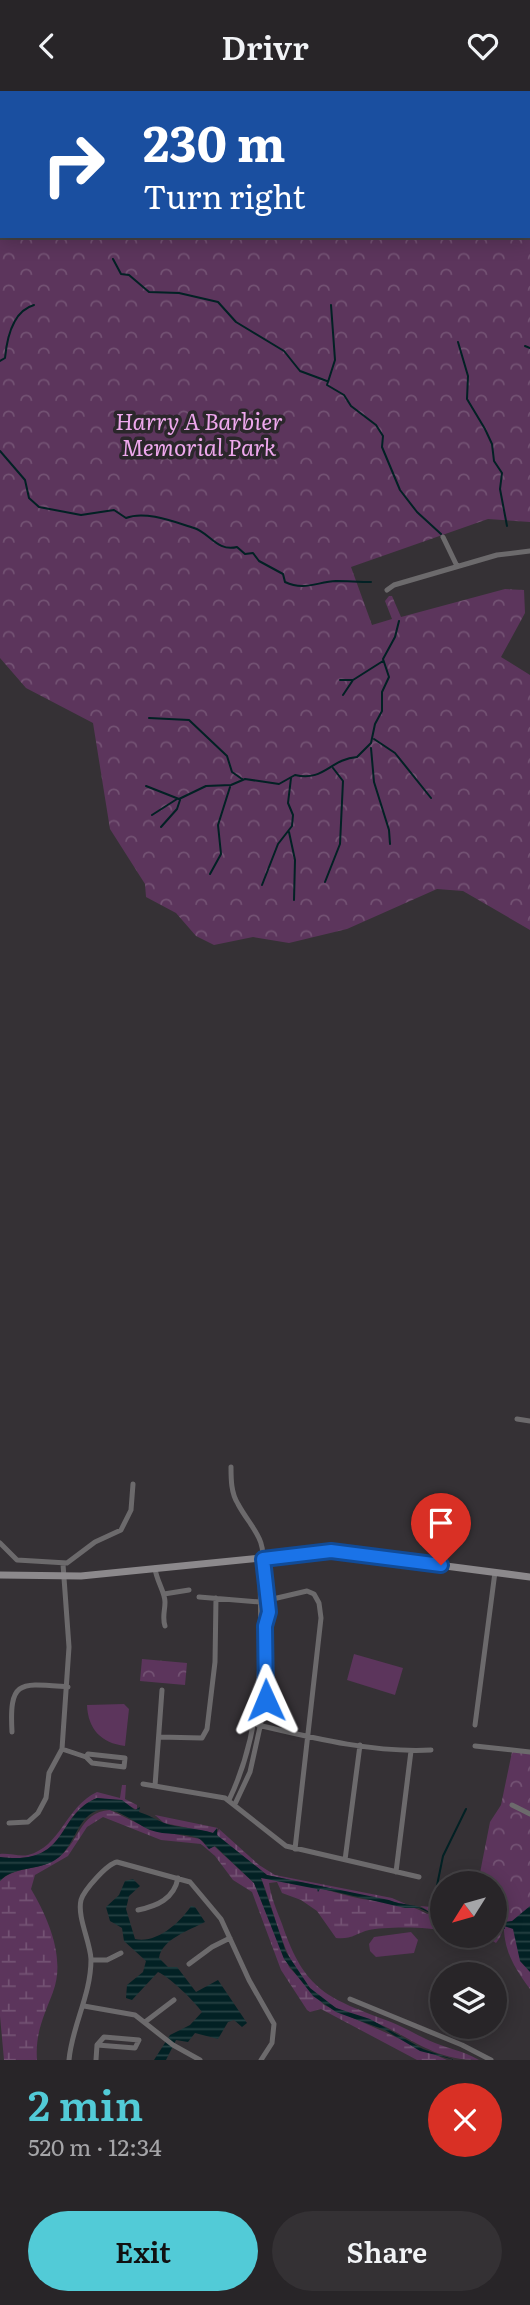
<!DOCTYPE html>
<html lang="en">
<head>
<meta charset="utf-8">
<style>
	:root { --surface:#282528; --page:#343134; --text:#f1f3f6; --muted:#a5a5a8; --line:#444245; --accent:#52cbd7 }
	body { margin:0; font-family:Literata,serif; background:var(--page); color:var(--text); height:100vh; display:flex; flex-direction:column; font-size:26px; white-space:nowrap }
	* { box-sizing:border-box; margin:0 }
	p { font-size:23px; color:var(--muted) }
	.icon { flex:none; width:38px; height:38px; fill:none; stroke:currentColor; stroke-width:2; stroke-linecap:round; stroke-linejoin:round }
	.map { position:relative; height:1969px; overflow:hidden }
	.side { display:flex; flex-direction:column; background:var(--surface); flex:1 }
	.side>* { flex:none }
	.top-card { position:absolute; left:0px; top:0px; width:530px; height:147px; box-shadow:0 4px 18px #0003,0 0 0 2px var(--line); background:#1a4fa0; color:#fff; overflow:hidden }
	.needle { width:46px; rotate:233deg }
	.buttons { position:absolute; left:430px; top:1780px; display:grid; gap:14px }
	.buttons a { display:grid; place-items:center; width:77px; height:77px; border-radius:50%; background:var(--surface); box-shadow:0 4px 18px #0003,0 0 0 2px var(--line); font-size:35px }
	.pin { position:absolute; display:grid; place-items:center; width:60px; height:60px; color:#fff; margin:-72px -30px; border-radius:50% 50% 50% 0; rotate:-45deg; box-shadow:0 0 7px #0007 }
	.pin .icon { rotate:45deg }
	.me { position:absolute; width:77px; margin:-38px; rotate:359deg; stroke-linejoin:round; filter:drop-shadow(0 0 5px #0008) }
	.turn { display:flex; align-items:center; gap:24px; height:147px; padding:0 28px; font-size:32px }
	.turn .icon { width:91px; height:91px; stroke-width:2.5 }
	.turn b { display:block; font-size:49px; line-height:60px }
	.round { display:grid; place-items:center; flex:none; width:74px; height:74px; border-radius:37px; background:var(--page) }
	.summary { display:flex; align-items:center; justify-content:space-between; height:119px; padding:0 28px }
	h1 { font-size:42px; font-weight:600; line-height:52px; color:var(--accent) }
	.cta { display:flex; gap:14px; margin-top:auto; padding:14px 28px }
	.cta a { flex:1; height:80px; border-radius:42px; background:var(--accent); color:#111; font-size:28px; font-weight:600; line-height:80px; text-align:center }
	.cta a+a { background:var(--page); color:var(--text) }
	header { display:flex; justify-content:space-between; align-items:center; height:91px; padding:0 28px; background:var(--surface); font-size:32px; font-weight:600 }
	.map>svg:first-child { display:block }
</style>
</head>
<body>
<header><svg class="icon" aria-label="back" viewBox="0 0 24 24"><path d="M15 5l-7 7 7 7"/></svg>Drivr<svg class="icon" aria-label="heart" viewBox="0 0 24 24"><path d="M12 20l-8-8c-3-5 5-10 8-4 3-6 11-1 8 4z"/></svg></header>
<div class="map">
<svg width="530" height="1969" viewBox="0 0 530 1969">
	<defs>
		<pattern id="wetland-marsh" width="20" height="14" patternUnits="userSpaceOnUse" patternTransform="scale(1.75)"><rect width="20" height="14" fill="#5c355c"/><path d="M1 5h8M5 5V1M11 12h8M15 12V8" fill="none" stroke="#735273"/></pattern>
		<pattern id="park-crowns" width="20" height="18" patternUnits="userSpaceOnUse" patternTransform="scale(1.75)"><rect width="20" height="18" fill="#5c355c"/><path d="M2 6a3 3 0 1 1 6 0M12 15a3 3 0 1 1 6 0" fill="none" stroke="#735273"/></pattern>
		<pattern id="water-rules" width="6" height="5" patternUnits="userSpaceOnUse" patternTransform="scale(1.75)"><rect width="6" height="5" fill="#022124"/><path d="M0 2.5h6" fill="none" stroke="#264143"/></pattern>
	</defs>
	<rect width="100%" height="100%" fill="#353135"/>
	<path fill="url(#wetland-marsh)" d="M122 1694H126L125 1708 137 1714V1719L120 1710 97 1707C53 1725 72 1775 0 1766V1763C9 1762 20 1766 28 1764 61 1756 65 1716 97 1701L120 1707Z
		M110 1719 149 1738 200 1748 209 1758 214 1755 254 1792 289 1876 324 1914 447 1969H417L321 1918 310 1921 307 1919 281 1879 252 1801 233 1789 215 1765 201 1753 161 1749 103 1726 87 1736 68 1765 35 1784 31 1798C48 1827 66 1867 53 1901 44 1925 35 1942 37 1969H4L0 1925V1790C14 1775 39 1780 56 1768 80 1753 78 1721 110 1719Z
		M155 1724 218 1737 213 1742 164 1732Z
		M219 1738 259 1774 275 1784 392 1807 408 1814 267 1784 216 1744Z
		M261 1787C292 1786 323 1799 353 1806 377 1812 406 1810 427 1823L432 1822 420 1815 443 1817V1841C432 1835 382 1836 369 1839 357 1842 350 1849 336 1847L317 1820 301 1809 282 1802 277 1791 269 1792C271 1806 277 1820 282 1833 305 1901 328 1907 391 1931 406 1937 420 1946 435 1952 450 1958 464 1960 479 1969 438 1969 420 1953 386 1936 368 1927 348 1924 331 1914 284 1886 280 1833 261 1787Z
		M498 1825C502 1836 505 1841 496 1852L488 1847 468 1849 450 1845 495 1844V1826Z"/>
	<path fill="url(#park-crowns)" fill-rule="evenodd" d="M0 0H530V431L488 428 351 476 372 534 392 528 385 510 389 505H392L401 526 505 498 524 499 525 522 501 566 530 584V839L463 800 437 798 347 838 289 852 253 846 214 854 196 845 176 822 146 806 145 793 110 738 93 632 26 597 0 567ZM2 2H528V145H2Z
		M142 1568 187 1572 185 1594 140 1590Z
		M512 1661H530V1898C511 1873 502 1855 504 1824L495 1818V1792H478L490 1731 501 1714Z"/>
	<path fill="#5c355c" d="M354 1563 403 1577 395 1604 347 1589Z
		M124 1613 129 1618 125 1655C101 1652 88 1638 87 1614Z
		M411 1841 418 1849 414 1862 376 1866 370 1860 369 1853 374 1846Z"/>
	<path fill="url(#water-rules)" d="M97 1707 122 1709 135 1719 140 1716 139 1721C149 1724 155 1728 164 1732 177 1737 198 1737 213 1742L217 1737V1744L267 1784 389 1809C402 1815 418 1812 429 1821L432 1818V1822L443 1828 419 1817H405L332 1800 320 1798 318 1801 317 1798 261 1787 286 1861 310 1897 336 1917 370 1928 423 1958 455 1969 420 1960 385 1939 336 1921 313 1905 284 1868 254 1792 215 1755 209 1758C205 1754 204 1750 198 1747 183 1741 166 1745 150 1739 134 1732 115 1713 96 1720 76 1728 74 1758 55 1769 38 1780 13 1775 0 1790V1766C70 1775 55 1724 97 1707Z
		M133 1788 140 1795 129 1805 126 1818 135 1848C156 1853 180 1832 191 1815L195 1816 205 1831C190 1839 162 1848 159 1867L168 1876H177L196 1901 218 1889 247 1932 242 1936 234 1929 228 1931 218 1948 195 1942 188 1951 176 1949 166 1969H154L170 1944 190 1934 202 1921C194 1910 171 1887 158 1881L132 1909 126 1907 127 1894 143 1881 146 1870 124 1850 122 1837 110 1830 106 1816 119 1804 125 1790Z
		M530 1815V1881L520 1870 513 1838 504 1835 505 1831 512 1830Z"/>
	<g fill="none" stroke-linecap="round" stroke-linejoin="round">
		<path stroke="#022124" stroke-width="2" d="M264 2 266 0
			M528 52H530
			M528 116H530
			M113 168 121 183 129 184 149 201 179 202 218 211 236 231 284 260 300 280 327 290
			M331 214 335 269 327 294 344 304 351 315 376 334 383 345 382 356 400 399 417 421 441 443
			M458 251 468 285 467 308 485 338 492 353 494 370 502 382 500 398 507 435
			M525 255 530 257
			M0 270 5 267C7 246 13 220 34 214
			M0 360 25 389 29 407 39 416 81 424 114 419 126 427C146 419 177 432 194 437 210 442 217 461 237 456L245 463 253 462 259 470 283 483 285 491C304 500 317 491 336 490 347 490 359 491 371 491
			M340 589H353
			M343 604 353 589 383 570
			M149 627 189 629 227 665 232 681 242 688
			M374 648 395 662 431 707
			M371 657 374 691 389 739 390 753
			M146 695 179 708 206 695 231 694 245 688 279 693 295 684C324 691 330 668 357 666L371 652 375 633 382 620V601L389 586 383 568 395 546 399 530
			M152 724 177 708
			M161 736 177 718 180 709
			M289 741 295 769 294 809
			M210 783 221 763 218 734 230 696
			M325 791 340 753 343 690 333 677
			M262 794 278 753 292 735 293 724 288 712 291 687
			M432 1819 443 1765 466 1718
			M495 1838 504 1837"/>
		<path stroke="#6c6a6c" stroke-width="5" d="M443 446 457 475
			M387 499 394 494 497 464 530 460
			M517 1328 530 1330
			M0 1452 17 1469 67 1472 95 1451 121 1439 131 1419 133 1393
			M155 1477C156 1489 165 1501 165 1511 165 1520 162 1526 165 1535
			M164 1503 189 1499
			M199 1506 260 1511 307 1500 314 1503 319 1512 321 1527 295 1758
			M258 1634C313 1647 373 1662 431 1659
			M475 1634 495 1481
			M12 1641C9 1588 20 1592 68 1596
			M159 1646 202 1647 207 1638 215 1571 216 1507
			M475 1655 530 1661
			M62 1658 86 1666 92 1672 124 1676 125 1667 88 1663 86 1666
			M143 1693 225 1707 286 1755 419 1786
			M155 1695 162 1599
			M229 1709C265 1634 261 1558 260 1477 270 1450 250 1436 238 1413 231 1402 231 1388 231 1376
			M235 1713 250 1681 266 1609 265 1535 269 1521 263 1467
			M512 1714 530 1723
			M9 1732 28 1731 38 1722 46 1707 49 1682 62 1658 69 1556 63 1473
			M345 1769 360 1654
			M396 1781 411 1660
			M138 1819C157 1815 174 1808 178 1787
			M91 1869H107L121 1862
			M189 1873 212 1856 230 1847
			M350 1908 462 1954 491 1969
			M84 1915 135 1924 173 1954 200 1969
			M145 1931 174 1909
			M69 1969C72 1934 91 1905 91 1868 90 1850 77 1826 81 1809 84 1799 107 1773 117 1771L190 1791 221 1828 249 1889 274 1933 272 1952 261 1969
			M96 1969 97 1954 104 1946 139 1949 135 1957 97 1954"/>
		<path stroke="#8c898c" stroke-width="7" d="M0 1484 81 1485 331 1460 530 1486"/>
	</g>
	<g fill="none" stroke-linecap="round" stroke-linejoin="round">
		<defs>
			<path id="route" d="M266 1609 265 1535 269 1521 263 1468 331 1460 441 1474"/>
		</defs>
		<use href="#route" stroke="#114b97" stroke-width="18"/>
		<use href="#route" stroke="#1a73e8" stroke-width="12"/>
	</g>
	<g text-anchor="middle" stroke-width="7" stroke-linejoin="round" paint-order="stroke">
		<g font-size="23" font-style="italic" fill="#eea8ed" stroke="#2b272b">
			<text x="199" y="339">Harry A Barbier<tspan x="199" dy="26">Memorial Park</tspan></text>
		</g>
	</g>
</svg>
<div class="buttons">
<a><svg class="needle" viewBox="-14 -14 28 28"><path d="M0-13l5 13h-10z" fill="#e53935"/><path d="M0 13l5-13h-10z" fill="#a5a5a8"/></svg></a>
<a><svg class="icon" aria-label="layers" viewBox="0 0 24 24"><path d="M12 4l9 5-9 5-9-5zM3 14l9 5 9-5"/></svg></a>
</div>
<div class="pin" style="left:441px;top:1474px;background:#d93025"><svg class="icon" aria-label="arrive" viewBox="0 0 24 24"><path d="M6 21V4h12l-3 4 3 4H6"/></svg></div>
<svg class="me" style="left:266px;top:1609px" viewBox="-20 -20 40 40"><path d="M0-17L14 15 0 8-14 15z" fill="#1a73e8" stroke="#fff" stroke-width="4"/></svg>
<div class="top-card">
<div class="turn"><svg class="icon" aria-label="right" viewBox="0 0 24 24"><path d="M7 20v-9h11M14 6l5 5-5 5"/></svg><div><b>230 m</b>Turn right</div></div>
</div>
</div>
<section class="side">
<div class="summary"><div><h1>2 min</h1><p>520 m · 12:34</p></div><a class="round" style="background:#d93025;color:#fff"><svg class="icon" aria-label="close" viewBox="0 0 24 24"><path d="M6 6l12 12M18 6L6 18"/></svg></a></div>
<div class="cta"><a>Exit</a><a>Share</a></div>
</section>
</body>
</html>
